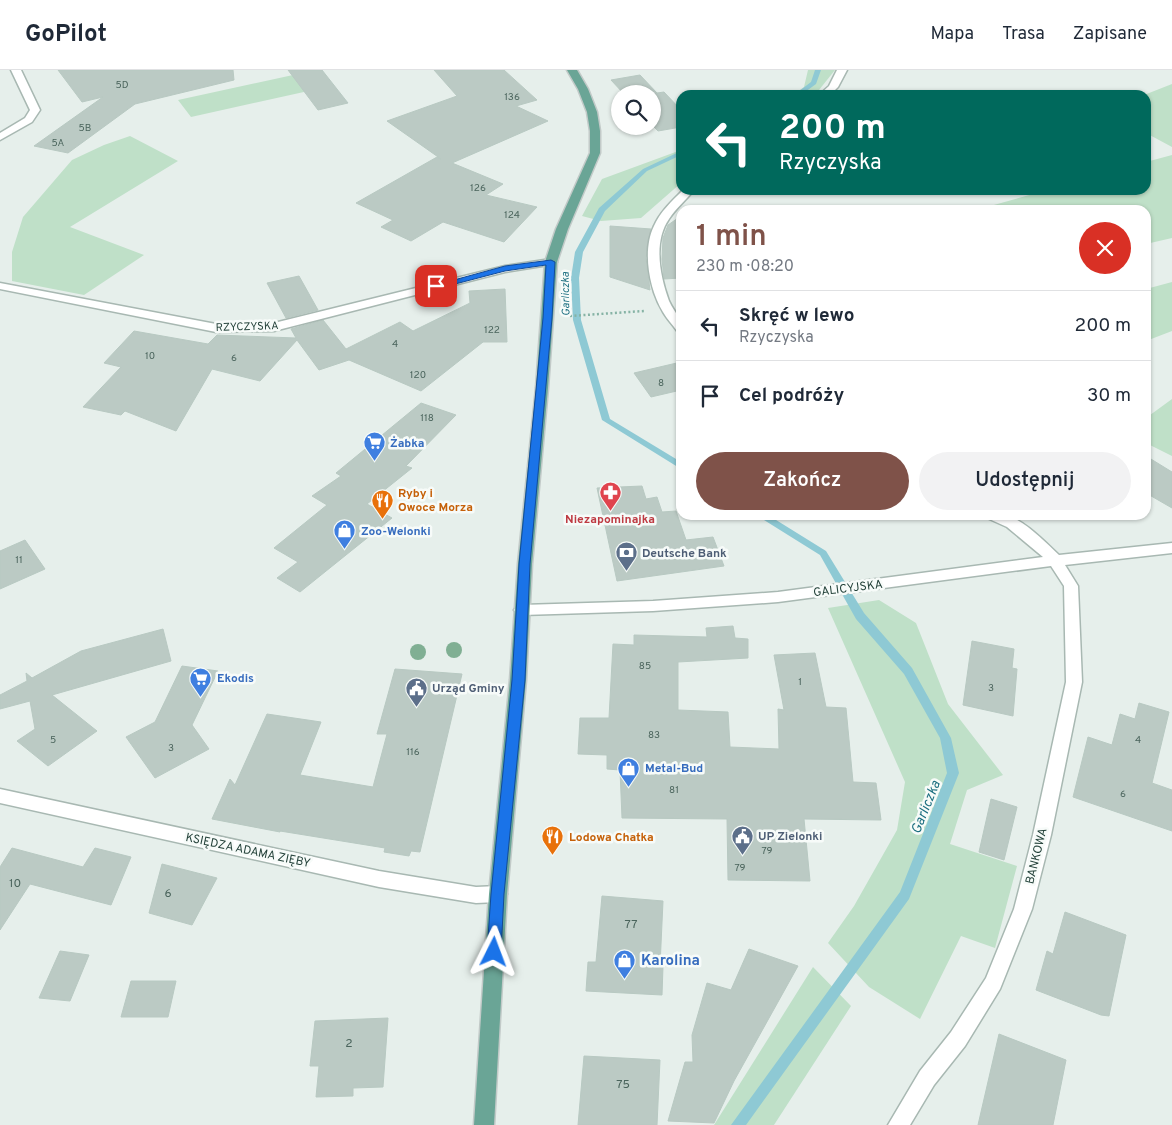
<!DOCTYPE html>
<html lang="pl">
<head>
<meta charset="utf-8">
<style>
	:root { --surface:#fff; --page:#f2f2f3; --text:#1f2937; --muted:#747a83; --line:#e0e1e3; --accent:#7f5249 }
	body { margin:0; font-family:Overpass,sans-serif; background:var(--page); color:var(--text); height:100vh; display:flex; flex-direction:column; font-size:19px; white-space:nowrap }
	* { box-sizing:border-box; margin:0 }
	p { font-size:16px; color:var(--muted) }
	.icon { flex:none; width:28px; height:28px; fill:none; stroke:currentColor; stroke-width:2; stroke-linecap:round; stroke-linejoin:round }
	.map { position:relative; flex:1; overflow:hidden }
	.sheet { position:absolute; left:676px; top:135px; width:475px; height:315px; display:flex; flex-direction:column; background:var(--surface); border-radius:15px; box-shadow:0 1px 4px #0004 }
	.sheet>* { flex:none }
	.guide { position:absolute; left:676px; top:20px; width:475px; height:105px; border-radius:15px; box-shadow:0 1px 4px #0004; background:#00695c; color:#fff; overflow:hidden }
	.buttons { position:absolute; left:611px; top:15px; display:grid; gap:10px }
	.buttons a { display:grid; place-items:center; width:50px; height:50px; border-radius:50%; background:var(--surface); box-shadow:0 1px 4px #0004; font-size:25px }
	.pin { position:absolute; display:grid; place-items:center; width:42px; height:42px; color:#fff; margin:-21px; border-radius:10px; box-shadow:0 2px 8px #0006 }
	.me { position:absolute; width:55px; margin:-28px; rotate:3deg; stroke-linejoin:round; filter:drop-shadow(0 0 4px #0008) }
	.turn { display:flex; align-items:center; gap:18px; height:105px; padding:0 20px; font-size:22px }
	.turn .icon { width:65px; height:65px; stroke-width:2.5 }
	.turn b { display:block; font-size:35px; line-height:42px }
	.round { display:grid; place-items:center; flex:none; width:52px; height:52px; border-radius:26px; background:var(--page) }
	.summary { display:flex; align-items:center; justify-content:space-between; height:85px; padding:0 20px }
	h1 { font-size:30px; font-weight:600; line-height:38px; color:var(--accent) }
	.button { display:flex; gap:10px; margin-top:auto; padding:10px 20px }
	.button a { flex:1; height:58px; border-radius:30px; background:var(--accent); color:#fff; font-size:20px; font-weight:600; line-height:58px; text-align:center }
	.button a+a { background:var(--page); color:var(--text) }
	ul { padding:0; list-style:none }
	li { display:flex; align-items:center; gap:15px; height:70px; padding:0 20px; border-top:1px solid var(--line) }
	li div { flex:1 }
	li b { display:block; font-size:19px }
	li em { font-style:normal }
	header { display:flex; align-items:center; gap:30px; box-sizing:border-box; height:70px; padding:0 25px; background:var(--surface); border-bottom:1px solid var(--line) }
	header strong { font-size:24px }
	nav { display:flex; gap:28px; margin-inline-start:auto; font-size:18px }
	.map>svg:first-child { display:block }
</style>
</head>
<body>
<header>
<strong>GoPilot</strong>
<nav><a>Mapa</a><a>Trasa</a><a>Zapisane</a></nav>
</header>
<div class="map">
<svg width="1172" height="1055" viewBox="0 0 1172 1055">
	<rect width="100%" height="100%" fill="#e6efeb"/>
	<path fill="#bfe0c8" d="M316 0 331 16 191 47 178 30Z
		M808 0H835L815 25H793L804 17Z
		M1172 14V77L1146 63V25H1144Z
		M130 66 178 91 70 157 144 185 84 225 12 211V182L23 147 72 90 104 75Z
		M681 80V113L641 148 601 151 582 146 602 109Z
		M1172 85V168L1146 174V140H976L1047 120H1146V92Z
		M1172 212V261L1146 271V219Z
		M1172 329V386L1146 373V348Z
		M879 530 916 553 948 634 1003 705 967 720 950 774 1017 796 995 878 961 866 920 949 869 917 828 873 854 836 897 760 905 712 828 538Z
		M813 897 851 936 774 1055H714Z"/>
	<g fill="none" stroke-linecap="round" stroke-linejoin="round">
		<path fill="#8ec9d4" fill-rule="evenodd" d="M815 0H821L816 14 801 25H794L811 12Z
			M681 81V85L647 101 605 141 583 182 579 208 581 250 610 349 681 392V399L602 350 573 250 571 208 575 182 599 138 643 99Z
			M756 445H768L826 481 864 543 912 598 951 668 959 703 909 829 746 1055H731L900 822 947 703 940 668 904 604 856 549 820 485Z"/>
	</g>
	<path fill="#bbcac4" stroke="#b8c9c2" d="M58 0H233L234 10 135 34 68 83 34 76 103 27 82 32Z
		M288 0H322L348 33 318 40Z
		M434 0H504L537 30 516 36 548 51 452 93 503 114 486 125 537 137 504 172 443 152 411 171 381 157 393 150 356 133 437 87 441 89 387 51 457 26Z
		M640 5 657 23 664 22 681 40V57L658 61 652 55V24H624L611 10Z
		M681 146V208L664 209 662 189 663 168 668 155Z
		M610 156 651 159 646 188 650 220 610 207Z
		M299 206 318 240 286 248 267 213Z
		M505 219 507 272H483L421 321 349 290 319 300 297 270 260 311 212 299 176 361 125 341 121 345 83 337 121 297 104 293 134 261 208 274 217 265 296 268 291 259 323 250 346 279 400 252 413 261 470 233 469 221Z
		M681 292V320L651 327 634 303Z
		M421 333 456 345 406 396 412 398 367 434 392 448 300 522 277 508 298 492 274 478 327 435 312 426 341 406 336 403Z
		M1146 386 1172 402V438L1146 423Z
		M642 416 646 429 657 427 662 442 676 441 686 470 713 467 724 496 617 511 597 418Z
		M25 470 45 499 0 519V481Z
		M733 556 735 568 748 569V588L678 592V640L728 642 730 677 779 679 778 639 784 640 774 585 815 583 826 637 846 638 853 712 876 713 881 750 804 749 810 811 728 810 727 749 622 748 620 700 607 699V685L578 684 580 648H609L613 574 634 575V565L707 567 706 558Z
		M163 559 171 591 52 625 97 661 48 696 17 671 35 659 30 631 0 639V625L27 611 26 603 32 608 81 581Z
		M972 571 1014 579 1012 598 1017 599 1013 646 963 635Z
		M182 596 218 601 192 655 209 679 155 708 126 667 155 652Z
		M395 599 462 604 420 782 411 781 409 786 384 782 385 778 280 761V762L212 749 230 709 235 715 267 644 321 652 300 705 373 717 387 664H377Z
		M1139 633 1169 642 1152 713 1172 720V761L1073 727 1088 667 1112 675 1120 644 1135 649Z
		M991 729 1017 737 1004 790 979 782Z
		M12 778 83 797 95 778 131 787 111 835 30 814 0 860V797Z
		M162 794 217 808 192 855 149 843Z
		M602 826 663 831 660 896H663L662 925 586 921 588 892H596Z
		M1065 842 1126 865 1109 946 1101 945 1036 920 1047 881 1053 884Z
		M749 879 798 896 734 1011 714 1053 668 1051 685 992H693L692 965 707 913 731 920Z
		M60 881 89 885 70 931 39 928Z
		M131 911H176L168 947H121Z
		M388 948 383 1017 353 1018V1026L316 1027 319 996H310L315 951Z
		M999 964 1066 990 1053 1055H978Z
		M584 986 660 990 657 1055H578Z"/>
	<g fill="none" stroke-linecap="round" stroke-linejoin="round">
		<defs>
			<path id="minor" d="M11 0H21L40 40 32 52 0 70V63L25 48 30 40Z
				M837 0H847L838 17 830 25H819L829 16Z
				M683 120H694C686 130 676 138 669 149 653 172 660 206 669 231 675 244 682 247 681 262L677 261C672 254 667 249 663 242 649 219 642 180 654 156 660 142 672 131 683 120Z
				M551 189 555 190 557 192 555 194 505 202 274 261 216 262 0 219V213L216 254 274 253 505 196Z
				M985 445C991 445 999 444 1005 445 1023 449 1045 472 1059 485L1172 473V483L1065 495 1078 516 1082 612 1051 765 1032 839 1000 919 965 976 934 1015 910 1055H888L920 1001 951 962 986 908 1014 839 1033 765 1066 612 1064 516 1051 496 778 532 653 541 522 545 517 544 514 540 517 536 522 535 653 531 778 522 1043 487 1007 457 987 448Z
				M0 719 379 801 476 817 498 816 504 818 507 824 504 830 498 832 476 833 379 817 0 733Z"/>
			<path id="major" d="M567 0H577L588 19 597 42 600 61V83L568 159 557 192 548 318 532 494 526 610 507 824 494 1055H474L489 824 510 610 518 494 536 318 545 192 556 159 590 83V61L587 42 578 19Z"/>
		</defs>
		<use href="#minor" stroke="#a8b8b2" stroke-width="3"/>
		<use href="#major" stroke="#c2cac8" stroke-width="3"/>
		<path stroke="#86b3a5" stroke-width="2.5" stroke-dasharray="2 2.5" stroke-linecap="butt" d="M570 246 644 241"/>
		<use href="#minor" fill="#fff" fill-rule="evenodd"/>
		<use href="#major" fill="#6aa596" fill-rule="evenodd"/>
	</g>
	<g fill="#80af93">
		<circle cx="454" cy="580" r="8"/>
		<circle cx="418" cy="582" r="8"/>
	</g>
	<path fill="#1a73e8" stroke="#114b97" d="M551 190 555 192 552 248 530 494 525 610 504 824 501 882 499 886 494 888 489 886 487 882 491 824 512 610 519 494 543 248 546 195 505 201 436 219 432 216 505 196Z"/>
	<defs>
		<symbol id="supermarket-pin" viewBox="-11 -11 22 30"><path d="M0 17L-7.5 6A9.5 9.5 0 1 1 7.5 6Z" fill="#3f7fe0" stroke="#f7fbf9"/><path d="M-6-5.5h2.5l.6 2H6L4.5 2H-2.5L-4.4-4H-6ZM-1.5 3.2a1.3 1.3 0 1 0 .1 0ZM3 3.2a1.3 1.3 0 1 0 .1 0Z" fill="#fff"/></symbol>
		<symbol id="pharmacy-pin" viewBox="-11 -11 22 30"><path d="M0 17L-7.5 6A9.5 9.5 0 1 1 7.5 6Z" fill="#e0444e" stroke="#f7fbf9"/><path d="M-2-6h4v4h4v4h-4v4h-4v-4h-4v-4h4Z" fill="#fff"/></symbol>
		<symbol id="restaurant-pin" viewBox="-11 -11 22 30"><path d="M0 17L-7.5 6A9.5 9.5 0 1 1 7.5 6Z" fill="#e8710a" stroke="#f7fbf9"/><path d="M-5-6h1v4h1v-4h1v4h1v-4h1v5L-1.5 .5V6h-2V.5L-5-1ZM5-6V6H3V1.5H1.5Q1.5-4 5-6Z" fill="#fff"/></symbol>
		<symbol id="shop-pin" viewBox="-11 -11 22 30"><path d="M0 17L-7.5 6A9.5 9.5 0 1 1 7.5 6Z" fill="#3f7fe0" stroke="#f7fbf9"/><path d="M-5-2.5h2.3a2.7 3.5 0 0 1 5.4 0H5L5.5 6h-11ZM-1.5-2.5h3a1.5 2.3 0 0 0-3 0Z" fill="#fff"/></symbol>
		<symbol id="bank-pin" viewBox="-11 -11 22 30"><path d="M0 17L-7.5 6A9.5 9.5 0 1 1 7.5 6Z" fill="#5c6f8a" stroke="#f7fbf9"/><path d="M-6-4H6V4H-6ZM0-2.3a2.3 2.3 0 1 0 0 4.6a2.3 2.3 0 1 0 0-4.6Z" fill="#fff"/></symbol>
		<symbol id="civic-pin" viewBox="-11 -11 22 30"><path d="M0 17L-7.5 6A9.5 9.5 0 1 1 7.5 6Z" fill="#5c6f8a" stroke="#f7fbf9"/><path d="M-.6-6.5H3V-4.5H.6V-3L4-1V1h2V6H-6V1h2V-1L-.6-3ZM-1.2 2.5V6h2.4V2.5Z" fill="#fff"/></symbol>
	</defs>
	<g fill-rule="evenodd">
		<use href="#supermarket-pin" x="362" y="360" width="25" height="34"/>
		<use href="#pharmacy-pin" x="598" y="410" width="25" height="34"/>
		<use href="#restaurant-pin" x="370" y="418" width="25" height="34"/>
		<use href="#shop-pin" x="332" y="448" width="25" height="34"/>
		<use href="#bank-pin" x="614" y="470" width="25" height="34"/>
		<use href="#supermarket-pin" x="188" y="596" width="25" height="34"/>
		<use href="#civic-pin" x="404" y="606" width="25" height="34"/>
		<use href="#shop-pin" x="616" y="686" width="25" height="34"/>
		<use href="#civic-pin" x="730" y="754" width="25" height="34"/>
		<use href="#restaurant-pin" x="540" y="754" width="25" height="34"/>
		<use href="#shop-pin" x="612" y="878" width="25" height="34"/>
	</g>
	<g text-anchor="middle" stroke-width="5" stroke-linejoin="round" paint-order="stroke">
		<g font-size="10" fill="#4a645c">
			<text x="122" y="18">5D</text>
			<text x="512" y="30">136</text>
			<text x="85" y="61">5B</text>
			<text x="58" y="76">5A</text>
			<text x="478" y="121">126</text>
			<text x="512" y="148">124</text>
			<text x="492" y="263">122</text>
			<text x="395" y="277">4</text>
			<text x="150" y="289">10</text>
			<text x="234" y="291">6</text>
			<text x="418" y="308">120</text>
			<text x="661" y="316">8</text>
			<text x="427" y="351">118</text>
			<text x="19" y="493">11</text>
			<text x="645" y="599">85</text>
			<text x="800" y="615">1</text>
			<text x="991" y="621">3</text>
			<text x="654" y="668">83</text>
			<text x="53" y="673">5</text>
			<text x="1138" y="673">4</text>
			<text x="171" y="681">3</text>
			<text x="413" y="685">116</text>
			<text x="674" y="723">81</text>
			<text x="1123" y="727">6</text>
			<text x="767" y="784">79</text>
			<text x="740" y="801">79</text>
		</g>
		<g font-size="11" font-style="italic" fill="#1c6f80" stroke="#f7fbf9">
			<text transform="translate(565 224) rotate(-91)" y="4">Garliczka</text>
		</g>
		<g font-size="11" fill="#24423a" stroke="#f7fbf9">
			<text transform="translate(247 256) rotate(-2)" y="4">RZYCZYSKA</text>
		</g>
		<g font-size="12" font-weight="bold" fill="#366cbe" stroke="#f7fbf9" text-anchor="start">
			<text x="390" y="377">Żabka</text>
			<text x="361" y="465">Zoo-Welonki</text>
			<text x="217" y="612">Ekodis</text>
			<text x="645" y="702">Metal-Bud</text>
		</g>
		<g font-size="12" font-weight="bold" fill="#c56008" stroke="#f7fbf9" text-anchor="start">
			<text x="398" y="427">Ryby i<tspan x="398" dy="14">Owoce Morza</tspan></text>
			<text x="569" y="771">Lodowa Chatka</text>
		</g>
		<g font-size="12" font-weight="bold" fill="#be3a42" stroke="#f7fbf9">
			<text x="610" y="453">Niezapominajka</text>
		</g>
		<g font-size="12" font-weight="bold" fill="#4e5e75" stroke="#f7fbf9" text-anchor="start">
			<text x="642" y="487">Deutsche Bank</text>
			<text x="432" y="622">Urząd Gminy</text>
			<text x="758" y="770">UP Zielonki</text>
		</g>
		<g font-size="12" fill="#24423a" stroke="#f7fbf9">
			<text transform="translate(848 518) rotate(-7)" y="4">GALICYJSKA</text>
			<text transform="translate(248 780) rotate(12)" y="4">KSIĘDZA ADAMA ZIĘBY</text>
			<text transform="translate(1036 786) rotate(-76)" y="4">BANKOWA</text>
		</g>
		<g font-size="12" fill="#4a645c">
			<text x="15" y="817">10</text>
			<text x="168" y="827">6</text>
			<text x="631" y="858">77</text>
			<text x="349" y="977">2</text>
			<text x="623" y="1018">75</text>
		</g>
		<g font-size="14" font-style="italic" fill="#1c6f80" stroke="#f7fbf9">
			<text transform="translate(925 737) rotate(-68)" y="5">Garliczka</text>
		</g>
		<g font-size="15" font-weight="bold" fill="#366cbe" stroke="#f7fbf9" text-anchor="start">
			<text x="641" y="895">Karolina</text>
		</g>
	</g>
</svg>
<div class="buttons">
<a><svg class="icon" aria-label="search" viewBox="0 0 24 24"><circle cx="10" cy="10" r="6"/><path d="M15 15l6 6"/></svg></a>
</div>
<div class="pin" style="left:436px;top:216px;background:#d93025"><svg class="icon" aria-label="arrive" viewBox="0 0 24 24"><path d="M6 21V4h12l-3 4 3 4H6"/></svg></div>
<svg class="me" style="left:494px;top:882px" viewBox="-20 -20 40 40"><path d="M0-17L14 15 0 8-14 15z" fill="#1a73e8" stroke="#fff" stroke-width="4"/></svg>
<div class="guide">
<div class="turn"><svg class="icon" aria-label="left" viewBox="0 0 24 24"><path d="M17 20v-9H6M10 6l-5 5 5 5"/></svg><div><b>200 m</b>Rzyczyska</div></div>
</div>
<section class="sheet">
<div class="summary"><div><h1>1 min</h1><p>230 m · 08:20</p></div><a class="round" style="background:#d93025;color:#fff"><svg class="icon" aria-label="close" viewBox="0 0 24 24"><path d="M6 6l12 12M18 6L6 18"/></svg></a></div>
<ul>
<li><svg class="icon" aria-label="left" viewBox="0 0 24 24"><path d="M17 20v-9H6M10 6l-5 5 5 5"/></svg><div><b>Skręć w lewo</b><p>Rzyczyska</p></div><em>200 m</em></li>
<li><svg class="icon" aria-label="arrive" viewBox="0 0 24 24"><path d="M6 21V4h12l-3 4 3 4H6"/></svg><div><b>Cel podróży</b></div><em>30 m</em></li>
</ul>
<div class="button"><a>Zakończ</a><a>Udostępnij</a></div>
</section>
</div>
</body>
</html>
